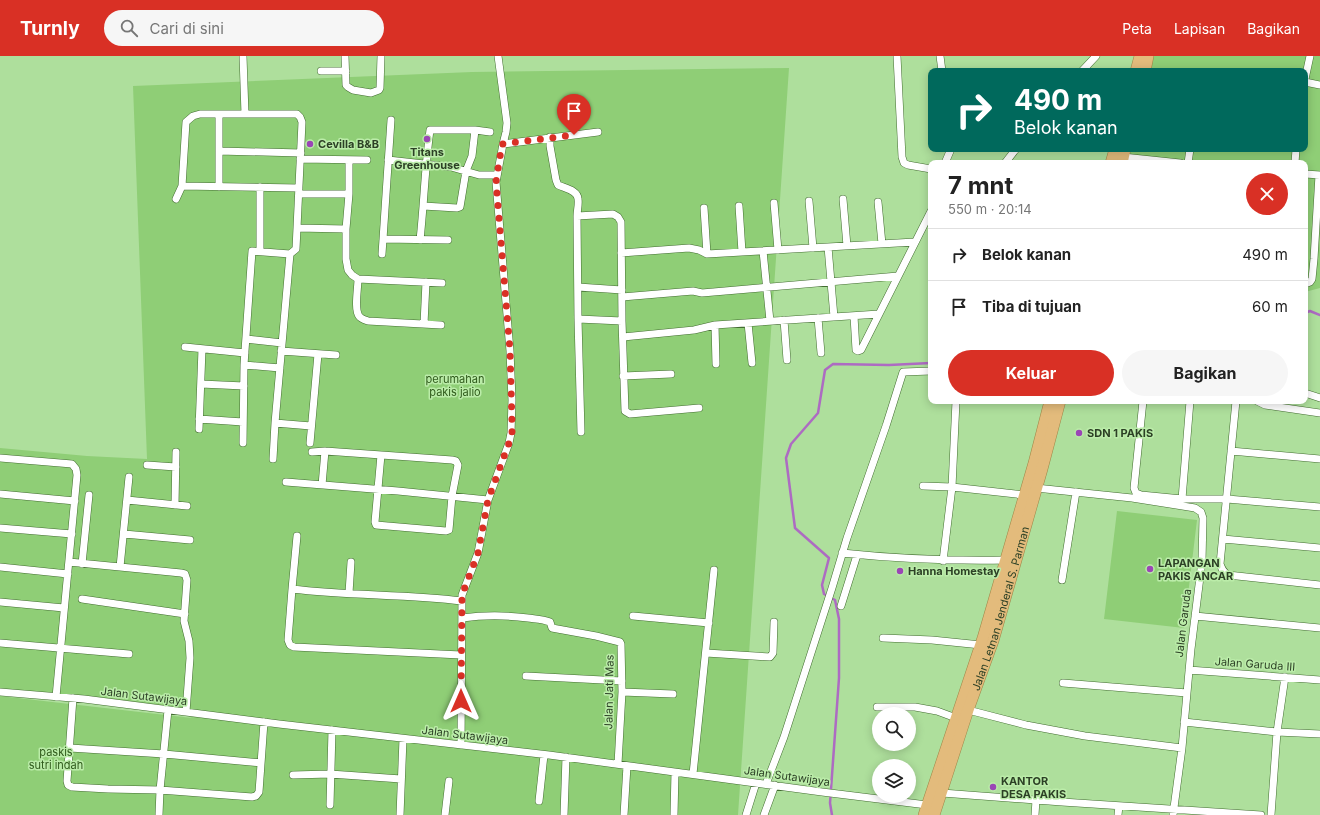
<!DOCTYPE html>
<html lang="id">
<head>
<meta charset="utf-8">
<style>
	:root { --surface:#fff; --page:#f6f6f6; --text:#222; --muted:#767676; --line:#e0e0e0; --accent:#d93025 }
	body { margin:0; font-family:Inter,sans-serif; background:var(--page); color:var(--text); height:100vh; display:flex; flex-direction:column; font-size:15px; white-space:nowrap }
	* { box-sizing:border-box; margin:0 }
	p { font-size:13px; color:var(--muted) }
	.icon { flex:none; width:22px; height:22px; fill:none; stroke:currentColor; stroke-width:2; stroke-linecap:round; stroke-linejoin:round }
	.map { position:relative; flex:1; overflow:hidden }
	.details { position:absolute; left:928px; top:104px; width:380px; height:244px; display:flex; flex-direction:column; background:var(--surface); border-radius:8px; box-shadow:0 2px 10px #0003 }
	.details>* { flex:none }
	.banner { position:absolute; left:928px; top:12px; width:380px; height:84px; border-radius:8px; box-shadow:0 2px 10px #0003; background:#00695c; color:#fff; overflow:hidden }
	.controls { position:absolute; left:872px; top:651px; display:grid; gap:8px }
	.controls a { display:grid; place-items:center; width:44px; height:44px; border-radius:50%; background:var(--surface); box-shadow:0 2px 10px #0003; font-size:20px }
	.pin { position:absolute; display:grid; place-items:center; width:34px; height:34px; color:#fff; margin:-41px -17px; border-radius:50% 50% 50% 0; rotate:-45deg; box-shadow:0 0 4px #0007 }
	.pin .icon { rotate:45deg }
	.me { position:absolute; width:44px; margin:-22px; rotate:0deg; stroke-linejoin:round; filter:drop-shadow(0 0 3px #0008) }
	.turn { display:flex; align-items:center; gap:14px; height:84px; padding:0 20px; font-size:18px }
	.turn .icon { width:52px; height:52px; stroke-width:2.5 }
	.turn b { display:block; font-size:28px; line-height:34px }
	.round { display:grid; place-items:center; flex:none; width:42px; height:42px; border-radius:21px; background:var(--page) }
	.summary { display:flex; align-items:center; justify-content:space-between; height:68px; padding:0 20px }
	h1 { font-size:24px; font-weight:700; line-height:30px }
	.button { display:flex; gap:8px; margin-top:auto; padding:8px 20px }
	.button a { flex:1; height:46px; border-radius:24px; background:var(--accent); color:#fff; font-size:16px; font-weight:700; line-height:46px; text-align:center }
	.button a+a { background:var(--page); color:var(--text) }
	ul { padding:0; list-style:none }
	li { display:flex; align-items:center; gap:12px; height:52px; padding:0 20px; border-top:1px solid var(--line) }
	li div { flex:1 }
	li b { display:block; font-size:15px }
	li em { font-style:normal }
	header { display:flex; align-items:center; gap:24px; box-sizing:border-box; height:56px; padding:0 20px; background:var(--accent); color:#fff }
	header strong { font-size:19px }
	nav { display:flex; gap:22px; margin-inline-start:auto; font-size:14px }
	.search { width:280px; height:36px; background:var(--page); display:flex; align-items:center; gap:10px; box-sizing:border-box; padding:0 14px; border-radius:22px; color:var(--muted); font-size:15px }
	.map>svg:first-child { display:block }
</style>
</head>
<body>
<header>
<strong>Turnly</strong>
<div class="search"><svg class="icon" aria-label="search" viewBox="0 0 24 24"><circle cx="10" cy="10" r="6"/><path d="M15 15l6 6"/></svg>Cari di sini</div>
<nav><a>Peta</a><a>Lapisan</a><a>Bagikan</a></nav>
</header>
<div class="map">
<svg width="1320" height="759" viewBox="0 0 1320 759">
	<rect width="100%" height="100%" fill="#aedf9c"/>
	<path fill="#8fce76" d="M1144 0H1320V232L1305 236V107H1121L1124 93H1305V15H1141Z
		M789 12 738 759H0V640L192 662 179 655 0 636V392L87 400 147 403 133 30 472 16Z
		M1117 455 1197 464 1184 572 1104 563Z"/>
	<g fill="none" stroke-linecap="round" stroke-linejoin="round">
		<path stroke="#ad6bc2" stroke-width="2.5" d="M1305 257 1310 255 1320 259
			M832 759 830 747 839 622V563L835 544 824 538 822 529 829 502 795 472 786 402 791 388 818 357 825 314 833 308 889 309 931 307"/>
		<defs>
			<path id="minor" d="M243 0 245 58
				M345 0 346 29 348 31 353 34 371 37 379 34 380 32 381 0
				M897 0 902 101 904 107 908 109 931 113
				M940 0 942 15
				M321 15H346
				M1082 15 1096 0
				M1305 23 1310 0
				M1305 26 1320 29
				M219 58V131
				M550 81V90L556 124 558 129C564 132 578 134 578 143 579 148 577 155 577 160L578 263 622 265 625 355 630 358 699 352
				M503 88 598 76
				M219 95 301 97
				M1123 101 1180 107
				M300 103 367 104
				M349 104V138L346 173V203L348 214 352 219 358 223 442 227
				M388 104 451 111 479 119H496
				M945 107 951 93
				M1005 107 1016 93
				M1188 107 1190 93
				M1295 107 1296 93
				M1305 118 1320 119
				M299 138H349
				M176 143 182 130
				M843 143 847 190
				M809 145 813 192
				M878 146 882 188
				M774 147 778 194
				M423 150 457 152 460 151 466 115 472 100 475 74
				M739 150 742 196
				M704 152 707 198
				M577 160 613 158 618 161 621 166 622 265
				M297 172 346 173
				M383 183 448 184
				M420 184C424 147 425 111 430 74H475L490 76
				M828 191 834 261
				M260 195V131
				M763 195 770 265
				M621 197 689 192 699 194 707 198 915 186
				M382 198 391 64
				M358 223C358 232 354 253 359 260 361 263 365 264 368 265L441 269
				M1305 228 1310 226 1312 223 1314 203 1319 119
				M578 231 622 234
				M622 241 693 235 702 237 898 220
				M854 260 856 294 858 295 861 294 931 155
				M818 262 821 297
				M578 263 581 376
				M784 264 787 304
				M748 267 752 307
				M424 268 426 226
				M715 269 716 308
				M623 281 694 274 715 269 879 258
				M246 283 282 287
				M185 291 245 297
				M281 295 336 299
				M244 309 280 312
				M623 320 671 318
				M201 328 244 330
				M1305 337 1320 342
				M1143 345 1134 432 1136 437 1141 439 1182 443H1227L1320 451
				M1236 345 1220 508C1222 513 1223 516 1228 519L1320 529
				M1257 345 1265 349 1320 357
				M199 363 243 366
				M275 367 311 370
				M199 373 202 293
				M243 387 244 309 252 195 290 198
				M310 387 318 298
				M1231 395 1320 403
				M312 396 325 395 452 404 456 405 458 409 452 440 449 474 446 475 376 469 375 466 381 399
				M0 402 72 408 76 413 77 419 56 641
				M273 403 275 367 290 198 296 193 302 66 300 61 297 58H200L193 60 186 66 182 130 299 132
				M147 409 176 411
				M129 421 120 511 181 517 185 518 187 524 184 565 189 585 190 602 186 656
				M286 426 398 435 488 444
				M322 429 325 395
				M923 430 952 431 1024 439
				M1036 432 1132 442 1195 452 1201 456 1203 462 1202 505 1191 593 1182 692 1173 759
				M0 438 75 445
				M1182 443 1190 345
				M127 444 187 450
				M175 449 176 396
				M0 472 72 478
				M124 478 190 484
				M1223 483 1320 492
				M842 497C898 503 950 505 1006 504
				M943 505 952 431 956 345
				M69 506 120 511
				M82 508 89 439
				M0 511 68 518
				M1062 524 1076 436
				M292 533 297 480
				M349 537 351 506
				M82 543 185 558
				M0 546 64 552
				M841 550 857 499
				M633 560 709 567
				M1195 560 1320 572
				M462 562C484 559 505 559 528 562 535 563 543 563 550 566L552 572 596 580 620 586 621 588 622 636 618 708
				M883 582 932 584 981 589
				M0 587 129 598
				M706 597 770 601 773 597 774 566
				M461 599 294 591 290 589 288 584 292 533C349 540 406 538 462 545
				M1189 614 1320 624
				M526 620 622 625
				M1063 627 1187 637
				M0 636 84 643 279 668 549 699 822 736 927 749
				M622 636 673 638
				M73 642 67 725 68 729 72 731 108 733 160 734 252 741 256 740 259 736 264 666
				M877 651H915L937 655 956 662
				M968 654 1026 669 1085 680 1182 692
				M1184 666 1277 676 1320 678
				M461 689 462 539 478 497 488 444 509 387 511 377 512 344 510 295 496 126 503 88 506 76 507 67 498 0
				M70 692 164 698 261 707
				M693 718 714 514
				M293 719 330 718 401 723
				M766 728 784 681 832 532 847 482 886 370 903 316 931 315
				M942 737 1062 746 1261 759
				M539 745 544 699
				M330 749 332 674
				M159 759 160 734 168 654
				M400 759 403 683
				M445 759 449 725
				M564 759 566 701
				M624 759 627 710
				M674 759 675 716
				M746 759 756 727
				M764 759 775 729
				M1035 759 1036 744
				M1118 759 1119 750
				M1271 759 1277 676 1285 621"/>
			<g id="trunk">
				<path d="M1136 15 1140 0"/>
				<path d="M1145 15 1148 0"/>
				<path d="M1111 107 1115 93"/>
				<path d="M1122 107 1125 93"/>
				<path d="M924 759 983 582 1034 407 1050 345"/>
				<path id="s1" d="M934 759 968 654 993 585 1042 413 1060 345"/>
			</g>
		</defs>
		<use href="#minor" stroke="#426d30" stroke-width="8"/>
		<use href="#trunk" stroke="#9e8548" stroke-width="12"/>
		<use href="#minor" stroke="#fff" stroke-width="7"/>
		<use href="#trunk" stroke="#e3bb7c" stroke-width="11"/>
	</g>
	<g fill="none" stroke-linecap="round" stroke-linejoin="round">
		<path stroke="#d93025" stroke-width="7" stroke-dasharray="0 12.6" d="M461 645 462 539 478 497 488 444 509 387 512 377V368L510 294 496 126 502 88 574 79"/>
	</g>
	<g fill="#9a46b5" stroke="#bbeca9" stroke-width="1.5">
		<circle cx="427" cy="83" r="4"/>
		<circle cx="310" cy="88" r="4"/>
		<circle cx="1079" cy="377" r="4"/>
		<circle cx="1150" cy="513" r="4"/>
		<circle cx="900" cy="515" r="4"/>
		<circle cx="993" cy="731" r="4"/>
	</g>
	<g text-anchor="middle" stroke-width="3" stroke-linejoin="round" paint-order="stroke">
		<g font-size="11" font-weight="bold" fill="#2c4025" stroke="#bbeca9" text-anchor="start">
			<text x="318" y="92">Cevilla B&amp;B</text>
			<text x="427" y="100" text-anchor="middle">Titans<tspan x="427" dy="13">Greenhouse</tspan></text>
			<text x="1087" y="381">SDN 1 PAKIS</text>
			<text x="1158" y="511">LAPANGAN<tspan x="1158" dy="13">PAKIS ANCAR</tspan></text>
			<text x="908" y="519">Hanna Homestay</text>
			<text x="1001" y="729">KANTOR<tspan x="1001" dy="13">DESA PAKIS</tspan></text>
		</g>
		<g font-size="11" fill="#305b1c" stroke="#bbeca9">
			<text x="455" y="327">perumahan<tspan x="455" dy="13">pakis jalio</tspan></text>
			<text x="56" y="700">paskis<tspan x="56" dy="13">sutri indah</tspan></text>
		</g>
		<g font-size="11" fill="#2c4025" stroke="#bbeca9">
			<text dy="4" stroke="none"><textPath href="#s1" startOffset="217">Jalan Letnan Jenderal S. Parman</textPath></text>
			<text transform="translate(1183 567) rotate(-83)" y="4">Jalan Garuda</text>
			<text transform="translate(1255 608) rotate(4)" y="4">Jalan Garuda III</text>
			<text transform="translate(609 636) rotate(-89)" y="4">Jalan Jati Mas</text>
			<text transform="translate(144 640) rotate(7)" y="4">Jalan Sutawijaya</text>
			<text transform="translate(465 679) rotate(7)" y="4">Jalan Sutawijaya</text>
			<text transform="translate(787 720) rotate(8)" y="4">Jalan Sutawijaya</text>
		</g>
	</g>
</svg>
<div class="controls">
<a><svg class="icon" aria-label="search" viewBox="0 0 24 24"><circle cx="10" cy="10" r="6"/><path d="M15 15l6 6"/></svg></a>
<a><svg class="icon" aria-label="layers" viewBox="0 0 24 24"><path d="M12 4l9 5-9 5-9-5zM3 14l9 5 9-5"/></svg></a>
</div>
<div class="pin" style="left:574px;top:79px;background:#d93025"><svg class="icon" aria-label="arrive" viewBox="0 0 24 24"><path d="M6 21V4h12l-3 4 3 4H6"/></svg></div>
<svg class="me" style="left:461px;top:645px" viewBox="-20 -20 40 40"><path d="M0-17L14 15 0 8-14 15z" fill="#d93025" stroke="#fff" stroke-width="4"/></svg>
<div class="banner">
<div class="turn"><svg class="icon" aria-label="right" viewBox="0 0 24 24"><path d="M7 20v-9h11M14 6l5 5-5 5"/></svg><div><b>490 m</b>Belok kanan</div></div>
</div>
<section class="details">
<div class="summary"><div><h1>7 mnt</h1><p>550 m · 20:14</p></div><a class="round" style="background:#d93025;color:#fff"><svg class="icon" aria-label="close" viewBox="0 0 24 24"><path d="M6 6l12 12M18 6L6 18"/></svg></a></div>
<ul>
<li><svg class="icon" aria-label="right" viewBox="0 0 24 24"><path d="M7 20v-9h11M14 6l5 5-5 5"/></svg><div><b>Belok kanan</b></div><em>490 m</em></li>
<li><svg class="icon" aria-label="arrive" viewBox="0 0 24 24"><path d="M6 21V4h12l-3 4 3 4H6"/></svg><div><b>Tiba di tujuan</b></div><em>60 m</em></li>
</ul>
<div class="button"><a>Keluar</a><a>Bagikan</a></div>
</section>
</div>
</body>
</html>
